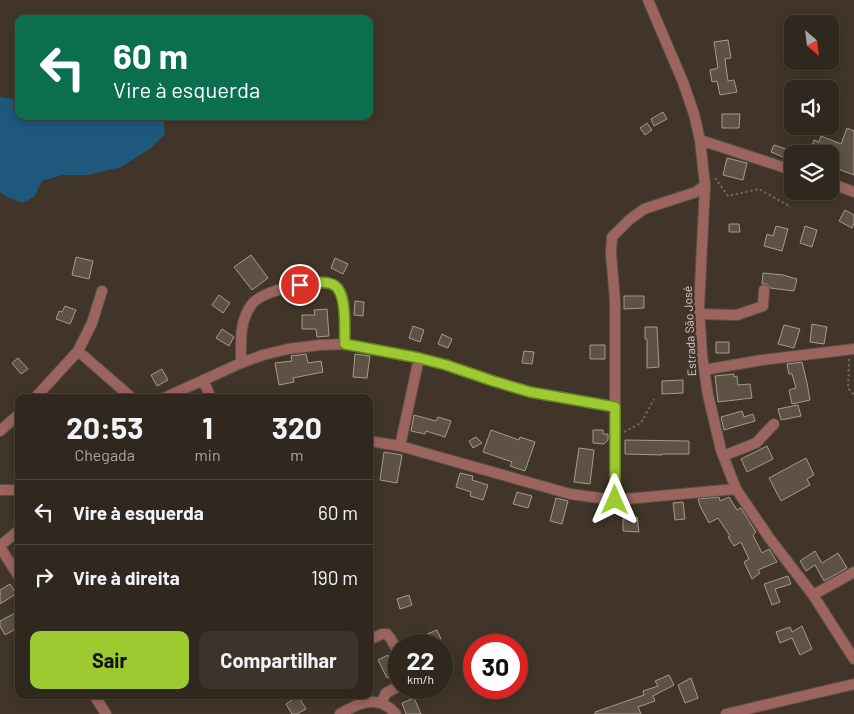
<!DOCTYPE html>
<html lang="pt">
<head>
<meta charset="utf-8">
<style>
	:root { --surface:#30281e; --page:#3c342b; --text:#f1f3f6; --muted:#a8a6a4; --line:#4b443c; --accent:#9dca31 }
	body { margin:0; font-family:Barlow,sans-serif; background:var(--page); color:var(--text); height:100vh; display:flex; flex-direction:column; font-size:19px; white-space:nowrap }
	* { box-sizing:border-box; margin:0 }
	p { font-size:16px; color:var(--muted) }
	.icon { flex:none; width:28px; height:28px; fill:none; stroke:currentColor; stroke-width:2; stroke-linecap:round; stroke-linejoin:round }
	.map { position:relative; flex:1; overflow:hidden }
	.sheet { position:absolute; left:15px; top:394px; width:358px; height:305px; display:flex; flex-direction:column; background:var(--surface); border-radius:10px; box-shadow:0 2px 12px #0003,0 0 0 1px var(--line) }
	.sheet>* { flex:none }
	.hud { position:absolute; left:15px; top:15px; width:358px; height:105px; border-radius:10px; box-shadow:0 2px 12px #0003,0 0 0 1px var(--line); background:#0b6e4f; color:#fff; overflow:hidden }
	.needle { width:32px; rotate:152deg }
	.controls { position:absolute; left:784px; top:15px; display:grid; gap:10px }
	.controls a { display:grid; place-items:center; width:55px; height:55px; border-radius:10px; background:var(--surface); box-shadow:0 2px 12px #0003,0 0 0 1px var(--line); font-size:25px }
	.speed { position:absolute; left:388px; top:634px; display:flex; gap:10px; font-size:25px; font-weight:700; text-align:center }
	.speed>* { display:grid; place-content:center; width:65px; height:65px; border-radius:50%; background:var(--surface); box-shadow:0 2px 12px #0003,0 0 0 1px var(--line); line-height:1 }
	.speed small { font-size:12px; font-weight:400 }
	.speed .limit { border:8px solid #d22; background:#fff; color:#111 }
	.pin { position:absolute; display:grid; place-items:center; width:42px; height:42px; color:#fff; margin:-21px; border:2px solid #fff; border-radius:50%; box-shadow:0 1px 5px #0007 }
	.me { position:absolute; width:55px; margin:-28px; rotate:0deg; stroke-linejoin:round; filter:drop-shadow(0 0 4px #0008) }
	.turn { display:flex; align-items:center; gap:18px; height:105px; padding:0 15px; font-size:22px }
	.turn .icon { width:65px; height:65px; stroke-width:2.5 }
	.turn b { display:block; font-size:35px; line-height:42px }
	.eta { display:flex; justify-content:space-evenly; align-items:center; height:85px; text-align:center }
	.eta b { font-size:30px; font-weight:700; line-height:35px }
	.action { display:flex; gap:10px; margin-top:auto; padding:10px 15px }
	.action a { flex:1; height:58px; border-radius:10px; background:var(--accent); color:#111; font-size:20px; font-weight:700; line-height:58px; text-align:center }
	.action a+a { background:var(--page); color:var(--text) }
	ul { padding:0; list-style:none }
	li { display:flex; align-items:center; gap:15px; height:65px; padding:0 15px; border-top:1px solid var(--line) }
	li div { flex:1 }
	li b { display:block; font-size:19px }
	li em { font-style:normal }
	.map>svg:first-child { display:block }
</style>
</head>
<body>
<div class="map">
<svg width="854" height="714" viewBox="0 0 854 714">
	<rect width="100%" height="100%" fill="#403528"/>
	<path fill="#1f587d" d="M0 97 19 100V116H163L165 134 151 148 121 167 88 175H62L42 181 34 197 23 203 7 197 0 192Z"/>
	<path fill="#5e5245" stroke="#a79a8c" d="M728 40 731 58 725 59 728 81 734 80 737 92 720 95 717 81 712 82 710 70 718 68 714 42Z
		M663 112 667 119 654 126 651 119Z
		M722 114H740L739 128H722Z
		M647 123 652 130 645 135 640 128Z
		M847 128 854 131V175L830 166V154H814L810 152 814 140 819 142 821 136 841 144Z
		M774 145 786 149 783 157 771 152Z
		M727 158 747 163 743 180 723 175Z
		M845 210 854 215V223L852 228 839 221Z
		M729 224H739L740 232H729Z
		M776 226 788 229 782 251 764 246 767 234 773 236Z
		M805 226 817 230 812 247 800 243Z
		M251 255 268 278 252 290 234 267Z
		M76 257 93 261 89 279 72 275Z
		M335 258 348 264 343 274 331 268Z
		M763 273 783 275 797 279 794 291 770 288 767 284H762Z
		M219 295 230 303 223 313 212 305Z
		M624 296H644V308L624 309Z
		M355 301 364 302 363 316 354 315Z
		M65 306 76 310 70 324 56 319 59 311 62 312Z
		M327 309 329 336 317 337 316 329H302V315H315L314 310Z
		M812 324 827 327 824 344 810 342Z
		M784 325 800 329 794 348 778 344Z
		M413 326 424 330 420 342 409 338Z
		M645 327H657L659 367 647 368V339H645Z
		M222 329 234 337 229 346 216 338Z
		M442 334 452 339 448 348 438 344Z
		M716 342H729V353H716Z
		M590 345H605V359H590Z
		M524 351 534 352 532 364 522 363Z
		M306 354 308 363 321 361 323 372 293 378 294 382 279 385 275 363 292 361 291 356Z
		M355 354 370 356 367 378 353 377Z
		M18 358 28 369 21 374 12 363Z
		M802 362 807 383 810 400 792 404 789 390 796 388 792 374H789L787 364Z
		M162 369 168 380 157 386 151 375Z
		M734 374V377L737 376 738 385 750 384 752 398 718 402 715 376Z
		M683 380V393L662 394V381Z
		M798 405 801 416 781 420 778 409Z
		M742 411 744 417 753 414 755 421 724 430 721 417Z
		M414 415 436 421 438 417 451 421 445 437 426 431 425 434 411 431Z
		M491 430 519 440 520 437 535 442 525 471 510 466 512 462 483 452Z
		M593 430H603V434H608V440L604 444 593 443Z
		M476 437 482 443 473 448 469 441Z
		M625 440 689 441V454H662V455L625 454Z
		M767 446 773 459 747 472 741 459Z
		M579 448 594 450 590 484 574 482Z
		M384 452 402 455 397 483 380 480Z
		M806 458 814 475 807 479 810 485 781 501 769 478Z
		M460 473 473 476 472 480 488 485 483 500 470 496 471 492 456 487Z
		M517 492 532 496 528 508 513 504Z
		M719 497 720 501 729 497 737 510 741 508 756 532 753 535 762 553 769 549 777 562 758 570 760 573 752 579 744 562 749 559 741 542 734 546 728 537 730 536 718 518 709 523 700 506 698 499Z
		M556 498 568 501 562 524 550 521Z
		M683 502 685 519 675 520 673 503Z
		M637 517 639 532 623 531V519Z
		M815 551 822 563 838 553 847 568 824 581 815 565 806 571 800 561Z
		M788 576 791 584 775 589 780 602 772 605 764 584Z
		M10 584 16 594 0 604V590Z
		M409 595 412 605 400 609 397 599Z
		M19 611V627L5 635 0 626V621Z
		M802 626 812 649 800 655 792 638 780 643 776 632 790 627 792 632Z
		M437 630 441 639 431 643 427 634Z
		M388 655 396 673 387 678 378 660Z
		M669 675 674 685 653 696 655 701 638 707 641 714H595V712L644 695 643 691 658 686 655 681Z
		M691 678 698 698 685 703 678 685Z
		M298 696 306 709 297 714H292L286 704Z
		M414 698 421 714H406L402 703Z"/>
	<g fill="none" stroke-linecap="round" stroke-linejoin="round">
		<defs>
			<path id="minor" d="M648 0 683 82 694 114 700 140 705 185 699 308 702 356 708 395 721 450 736 489 770 539 813 595 854 659
				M700 140 792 170
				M830 183 854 192
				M700 314 737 315 763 306 764 290
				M78 351 132 398
				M241 363C241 342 239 321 252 304 263 290 315 279 331 284 335 285 338 288 340 291 347 304 344 330 345 344
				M704 370 762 360 854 349
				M203 380 211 398
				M35 398 78 351 92 323 102 291
				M164 398 241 363 263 355 288 349 320 345 345 344 419 358 446 365 493 381 530 392 615 407
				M0 431 19 414
				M369 441 400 446 570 494 615 500 736 489
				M400 446 419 358
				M723 456 756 443 774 424
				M0 490H19
				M615 500V300L611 254 612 237 629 220 644 209 696 192 705 185
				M0 546 19 530
				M0 547 19 577
				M813 595 854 572
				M369 640 382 634H387L391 639 399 654
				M94 695 106 714
				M381 703 386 693 399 686
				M340 714C360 702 378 694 396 714
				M726 714 854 684"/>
		</defs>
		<use href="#minor" stroke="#5b5145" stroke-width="12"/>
		<path stroke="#6f655a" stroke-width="2" stroke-dasharray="2.5 2.5" stroke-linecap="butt" d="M715 178 728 196 759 189 791 207
			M849 359 848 388 854 395
			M624 432 641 423 654 399"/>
		<use href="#minor" stroke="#9c645f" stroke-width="10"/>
	</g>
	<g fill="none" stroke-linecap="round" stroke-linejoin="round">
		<defs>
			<path id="route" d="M300 285C310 284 322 280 332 284 348 290 344 330 345 344L419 358 446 365 493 381 530 392 615 407V500"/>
		</defs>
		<use href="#route" stroke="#668320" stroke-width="12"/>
		<use href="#route" stroke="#9dca31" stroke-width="9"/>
	</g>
	<g text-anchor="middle" stroke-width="5" stroke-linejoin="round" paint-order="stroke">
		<g font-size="12" fill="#d7d0c9" stroke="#403528">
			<text transform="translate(690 331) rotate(-93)" y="4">Estrada São José</text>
		</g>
	</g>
</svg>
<div class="controls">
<a><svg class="needle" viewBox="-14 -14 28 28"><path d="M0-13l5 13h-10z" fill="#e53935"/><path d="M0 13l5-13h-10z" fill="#a8a6a4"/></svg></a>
<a><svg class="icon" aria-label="sound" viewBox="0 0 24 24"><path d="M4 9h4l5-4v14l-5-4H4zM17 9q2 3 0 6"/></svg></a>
<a><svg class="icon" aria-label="layers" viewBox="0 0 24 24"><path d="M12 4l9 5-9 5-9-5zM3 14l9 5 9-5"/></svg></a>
</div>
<div class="speed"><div>22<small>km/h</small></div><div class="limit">30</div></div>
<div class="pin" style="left:300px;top:285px;background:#d93025"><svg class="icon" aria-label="arrive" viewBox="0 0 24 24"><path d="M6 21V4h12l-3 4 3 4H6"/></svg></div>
<svg class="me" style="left:615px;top:500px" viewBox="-20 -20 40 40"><path d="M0-17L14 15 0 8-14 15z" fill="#9dca31" stroke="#fff" stroke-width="4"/></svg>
<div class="hud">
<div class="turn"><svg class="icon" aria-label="left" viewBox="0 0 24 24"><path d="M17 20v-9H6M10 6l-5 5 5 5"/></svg><div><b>60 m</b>Vire à esquerda</div></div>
</div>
<section class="sheet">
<div class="eta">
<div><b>20:53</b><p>Chegada</p></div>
<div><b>1</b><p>min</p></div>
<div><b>320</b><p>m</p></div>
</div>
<ul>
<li><svg class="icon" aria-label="left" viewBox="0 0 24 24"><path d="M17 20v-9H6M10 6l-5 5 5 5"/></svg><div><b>Vire à esquerda</b></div><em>60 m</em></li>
<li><svg class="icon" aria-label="right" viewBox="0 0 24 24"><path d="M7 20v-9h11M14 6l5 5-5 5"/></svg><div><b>Vire à direita</b></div><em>190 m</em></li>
</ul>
<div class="action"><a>Sair</a><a>Compartilhar</a></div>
</section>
</div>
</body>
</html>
